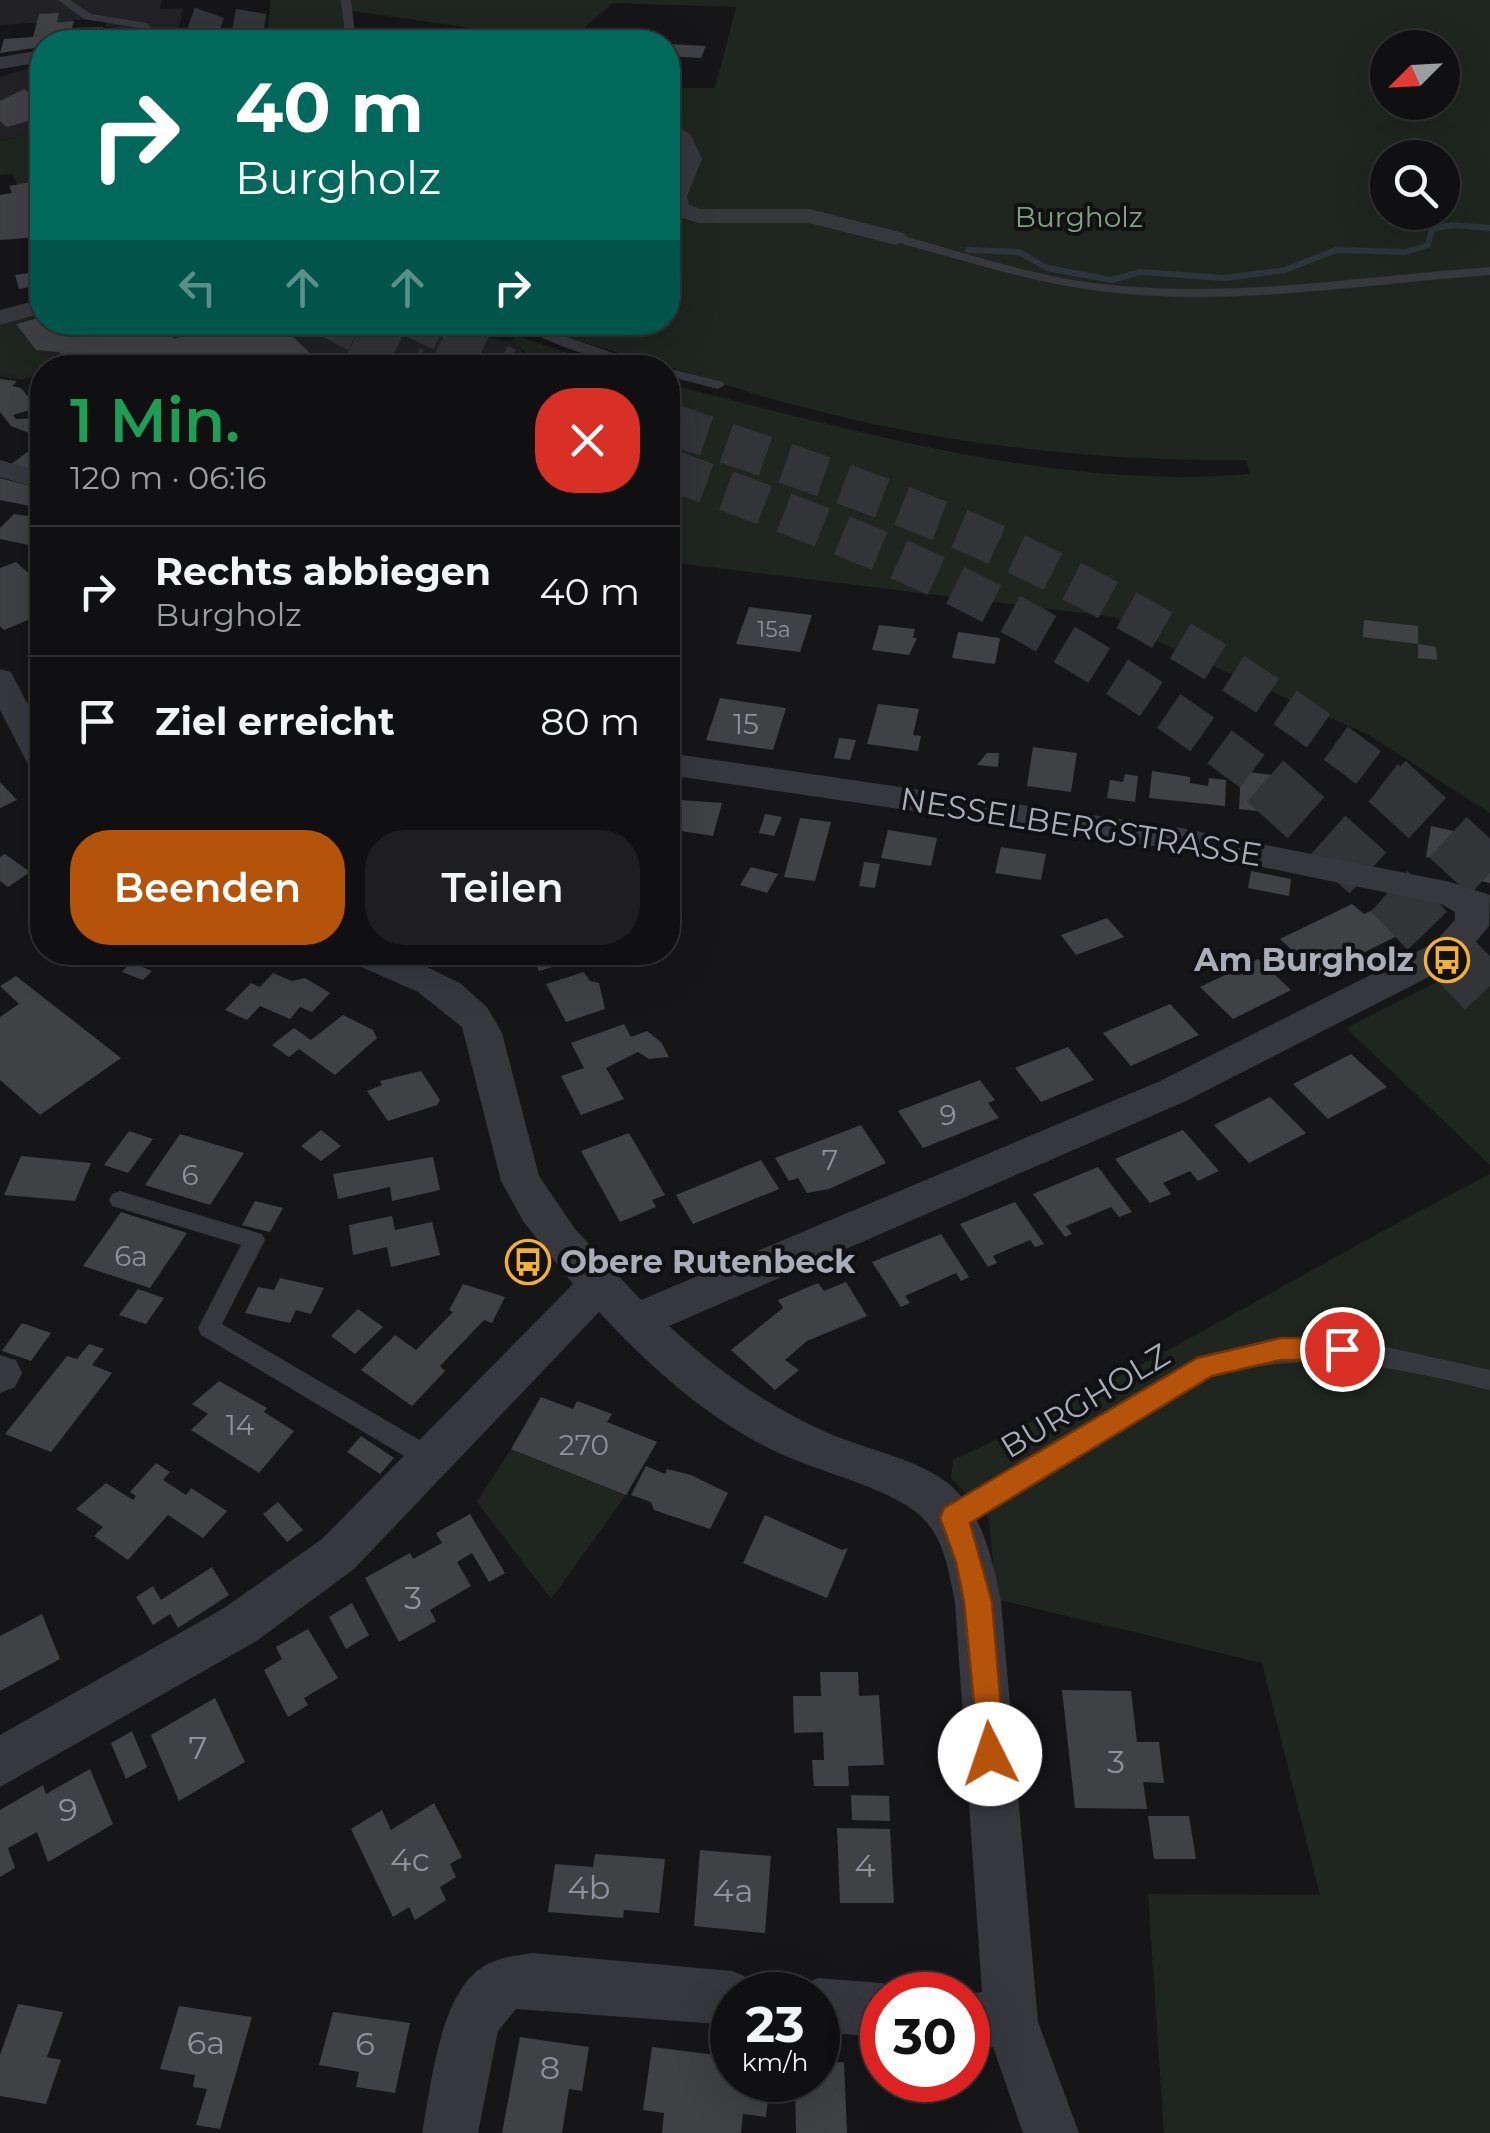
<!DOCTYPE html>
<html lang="de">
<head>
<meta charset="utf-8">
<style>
	:root { --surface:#101012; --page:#1e1e20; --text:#f1f3f6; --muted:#9c9d9f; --line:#303032; --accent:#b45309 }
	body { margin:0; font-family:Montserrat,sans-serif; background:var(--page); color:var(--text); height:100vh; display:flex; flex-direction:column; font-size:38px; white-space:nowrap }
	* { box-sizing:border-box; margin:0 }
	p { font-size:32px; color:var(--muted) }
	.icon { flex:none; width:55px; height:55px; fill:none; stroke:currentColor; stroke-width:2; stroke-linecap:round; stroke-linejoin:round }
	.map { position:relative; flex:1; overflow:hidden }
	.drawer { position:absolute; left:30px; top:355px; width:650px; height:610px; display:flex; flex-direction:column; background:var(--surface); border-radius:40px; box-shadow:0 10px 40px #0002,0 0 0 2px var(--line) }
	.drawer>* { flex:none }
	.hud { position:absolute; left:30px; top:30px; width:650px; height:305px; border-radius:40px; box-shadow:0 10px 40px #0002,0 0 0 2px var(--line); background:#00695c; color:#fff; overflow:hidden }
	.needle { width:65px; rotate:246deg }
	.controls { position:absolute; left:1370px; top:30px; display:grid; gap:20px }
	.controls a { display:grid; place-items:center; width:90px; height:90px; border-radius:50%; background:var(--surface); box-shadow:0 10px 40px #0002,0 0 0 2px var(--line); font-size:50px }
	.speed { position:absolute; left:710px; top:1972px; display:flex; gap:20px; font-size:50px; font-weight:700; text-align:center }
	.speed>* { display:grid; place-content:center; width:130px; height:130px; border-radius:50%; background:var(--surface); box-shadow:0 10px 40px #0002,0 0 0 2px var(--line); line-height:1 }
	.speed small { font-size:25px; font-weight:400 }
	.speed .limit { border:15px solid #d22; background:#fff; color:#111 }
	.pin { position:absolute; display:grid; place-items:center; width:85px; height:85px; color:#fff; margin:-42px; border:5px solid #fff; border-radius:50%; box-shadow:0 2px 10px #0007 }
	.me { position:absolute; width:110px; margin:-55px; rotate:356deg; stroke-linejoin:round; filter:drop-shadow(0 0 8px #0008) }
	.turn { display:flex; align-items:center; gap:35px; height:210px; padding:0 40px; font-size:45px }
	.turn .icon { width:130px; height:130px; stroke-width:2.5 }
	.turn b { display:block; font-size:70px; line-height:85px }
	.lanes { display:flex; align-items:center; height:95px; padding:0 40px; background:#0003; justify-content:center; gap:50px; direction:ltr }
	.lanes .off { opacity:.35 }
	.round { display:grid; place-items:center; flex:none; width:105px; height:105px; border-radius:40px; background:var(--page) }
	.headline { display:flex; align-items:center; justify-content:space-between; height:170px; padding:0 40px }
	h1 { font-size:60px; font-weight:600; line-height:75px; color:#1e9e55 }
	.button { display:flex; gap:20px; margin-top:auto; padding:20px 40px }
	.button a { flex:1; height:115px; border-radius:40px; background:var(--accent); color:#fff; font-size:40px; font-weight:600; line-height:115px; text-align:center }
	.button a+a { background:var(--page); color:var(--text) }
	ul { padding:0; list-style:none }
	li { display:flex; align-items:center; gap:30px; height:130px; padding:0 40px; border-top:2px solid var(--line) }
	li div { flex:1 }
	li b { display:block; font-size:38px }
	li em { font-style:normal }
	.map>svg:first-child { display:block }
</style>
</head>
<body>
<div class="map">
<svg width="1490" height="2133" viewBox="0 0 1490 2133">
	<rect width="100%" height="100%" fill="#161618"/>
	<path fill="#222225" d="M0 0H162L160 9 183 8 176 42H124L121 29 105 26 110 18 0 25Z
		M42 64V130L0 141V77Z
		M42 317V322L419 323 511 342 535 362 433 368H42V381L32 376 23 380 0 377V327Z"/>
	<path fill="#1e261f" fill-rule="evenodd" d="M271 0H1490V813L1367 734 1155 640 1115 617 668 562V384C855 430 1055 491 1250 474L1246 460C1069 462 882 437 718 382 656 361 593 349 531 323L668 322V88H715L736 7 613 3 568 42 353 11 340 42H266ZM1388 48H1442V102H1388ZM1388 158H1442V212H1388Z
		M42 130V181L18 186 12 174 0 175V141Z
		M32 315 36 318 12 324 42 356 55 357 65 367 42 368V379L33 375 0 376V324Z
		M515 335 608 367H546L511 342Z
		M1490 955V1165L1346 1028Z
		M1490 1174V2133H1164L1148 1894 1320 1895 1262 1663 996 1599 989 1518 951 1478 953 1460C1137 1374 1310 1267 1490 1174Z
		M511 1449 626 1495 551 1599 477 1502Z"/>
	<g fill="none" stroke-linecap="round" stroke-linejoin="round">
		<path stroke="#2c353c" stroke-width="6" d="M968 250 1019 252 1047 268 1112 280 1141 272 1224 278 1285 270 1336 250 1406 252 1428 245 1432 229 1452 225 1490 228"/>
	</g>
	<path fill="#404145" d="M59 13 57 22 74 21 72 28 103 27 102 33H96L95 38 42 42V47L0 53 4 39 33 37 39 14Z
		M668 44 706 46 701 58 668 56Z
		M24 89 29 93 42 90V117L7 127 0 121V101Z
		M42 180V211L28 213 38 237 0 240V195L12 193 9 186Z
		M42 271V285L19 289 15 275Z
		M42 317V322H158L174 339 229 322H278L325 368H73L59 352 36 350 16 324Z
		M0 379 17 381 12 386 21 388 37 408 13 415 16 419 42 418V429L29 433 11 426 0 412Z
		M35 446 42 448V468L36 473 9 466Z
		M0 478 42 489V494L30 506 0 500Z
		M42 507V542L38 547 0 539V528L14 514 34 517Z
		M16 562 42 585V594L38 596 42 614 4 630 0 626V568Z
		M749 607 812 615 800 652 736 644Z
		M1364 620 1418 626V644L1436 647 1437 660 1418 658V644L1363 637Z
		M879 625 915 629 913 638H917L909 655 872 650Z
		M958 632 1000 638 995 664 952 658Z
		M720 698 786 708 773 750 706 740Z
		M878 704 919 709 913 735 921 736 918 751 867 744Z
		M839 738 856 740 850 760 834 758Z
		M1033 747 1077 753 1071 792 1027 786Z
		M987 753H999L998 767 977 765Z
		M1152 771 1190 777V783L1208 786 1209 778 1226 780 1225 806 1149 798Z
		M1241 771 1289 777 1288 815 1239 809Z
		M1125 774 1138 776 1135 802 1107 798 1110 780 1123 782Z
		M0 782 17 800 0 808Z
		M680 800 722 803 713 836 668 829Z
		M765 814 782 817 774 836 759 833Z
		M800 818 831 822 815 881 784 877Z
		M1431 826 1481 837 1479 856 1490 859V883L1468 878 1469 865 1426 857Z
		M888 830 937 838 931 866 881 858Z
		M1001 847 1046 854 1041 880 995 873Z
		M5 854 30 872 8 887 0 881V857Z
		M864 862 880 864 875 888 859 886Z
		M751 867 778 874 767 893 740 885Z
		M1251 871 1291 879 1289 896 1248 888Z
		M1352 904 1364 914 1375 909 1384 912 1403 933 1319 975 1280 939Z
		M1107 918 1124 937 1076 955 1061 935Z
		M171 952H202L193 962 182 958 176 964 165 959Z
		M561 953 566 963 539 971 534 961Z
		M1258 959 1291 990 1233 1019 1200 987Z
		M131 962 152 971 143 980 122 972Z
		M584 972 590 981 599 983 605 1009 566 1022 546 984Z
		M273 973 292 981 305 978 330 993 312 1012 300 1007 290 1019 260 1006 247 1020 225 1010 251 983 260 987Z
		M16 976 121 1058 40 1115 0 1080V1017L19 1004 0 986Z
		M1170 1004 1199 1035 1131 1066 1103 1033Z
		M343 1015 373 1030 377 1038 335 1075 299 1049 289 1057 272 1045 294 1028 311 1040Z
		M624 1024 631 1037 647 1031 661 1042 669 1057 649 1059 638 1052 606 1068 624 1099 581 1115 561 1076 584 1068 571 1043Z
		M1068 1047 1094 1080 1041 1102 1015 1068Z
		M1351 1054 1387 1087 1328 1119 1293 1084Z
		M421 1071 440 1100 437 1105 388 1121 367 1091 382 1085 380 1081Z
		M980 1080 995 1100 988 1103 999 1118 923 1148 898 1111Z
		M1270 1097 1306 1133 1249 1163 1214 1125Z
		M861 1125 886 1163 829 1189 807 1193 798 1178 789 1181 775 1158Z
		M321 1130 341 1146 321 1161 301 1146Z
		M1183 1130 1219 1171 1198 1181 1190 1171 1163 1183 1171 1194 1150 1203 1115 1159Z
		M129 1131 153 1139 128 1173 104 1165Z
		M629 1133 665 1195 652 1200 656 1207 620 1222 581 1151Z
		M180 1134 244 1153 210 1205 145 1185Z
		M21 1156 91 1163 75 1201 4 1195Z
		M433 1157 440 1190 392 1201 390 1187 338 1199 333 1174Z
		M761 1160 779 1189 693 1224 676 1195Z
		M1098 1167 1132 1212 1119 1217 1111 1207 1066 1226 1072 1234 1065 1237 1033 1194Z
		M255 1201 283 1208 270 1232 242 1225Z
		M1015 1202 1044 1244 1035 1247 1030 1240 1011 1248 993 1256 997 1263 988 1267 960 1224Z
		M121 1212 187 1233 150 1288 83 1266Z
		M392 1216 395 1230 432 1222 440 1255 391 1267 387 1247 353 1255 349 1225Z
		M941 1234 969 1277 961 1281 956 1273 905 1296 910 1303 901 1307 872 1262Z
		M280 1278 324 1288 311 1314 296 1310 290 1323 245 1313 258 1287 274 1290Z
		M846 1282 867 1316 807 1341 785 1360 799 1370 775 1390 731 1350 783 1308 778 1300 818 1283 824 1291Z
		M463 1284 505 1297 492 1323 484 1320 440 1366 445 1371 412 1406 361 1370 395 1335 416 1350 453 1312 449 1310Z
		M138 1289 164 1298 146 1324 119 1315Z
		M358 1309 383 1327 355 1354 331 1336Z
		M22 1323 51 1333 31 1361 2 1351Z
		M89 1344 104 1349 92 1365 112 1373 51 1452 5 1434 67 1356 77 1359Z
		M219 1381 267 1408 264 1412 294 1431 259 1473 191 1430 208 1414 192 1404Z
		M541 1397 573 1409 577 1401 612 1414 607 1422 657 1442 626 1495 511 1449Z
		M361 1436 394 1458 380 1474 347 1452Z
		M156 1463 170 1472 163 1480 186 1495 191 1488 227 1511 203 1538 168 1515 128 1560 94 1536 103 1527 76 1509 106 1483 133 1500 136 1496 130 1492Z
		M646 1466 665 1474 667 1469 691 1475 728 1493 710 1529 654 1510 651 1502 631 1495Z
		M278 1502 303 1530 287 1542 263 1514Z
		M470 1514 505 1573 489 1582 472 1553 457 1562 471 1586 430 1610 436 1621 399 1642 365 1578 410 1553 413 1559 442 1543 436 1533Z
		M765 1515 842 1550 848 1548 827 1598 743 1563Z
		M212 1567 229 1595 178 1628 170 1614 153 1625 136 1597 153 1586 161 1600Z
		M352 1603 369 1635 346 1649 329 1617Z
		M42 1614 60 1659 0 1691V1636Z
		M308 1629 338 1678 304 1698 308 1705 288 1717 264 1670 282 1659 276 1647Z
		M820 1672H858L859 1696 879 1695 884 1765 848 1766 849 1786H814L812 1760H824L823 1732 794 1733 793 1696H821Z
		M1062 1690 1131 1691 1137 1742H1159L1164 1783 1143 1782 1147 1809 1075 1808Z
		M215 1698 245 1762 179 1801 151 1735Z
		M132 1731 147 1767 126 1779 111 1743Z
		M90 1769 113 1824 48 1862 37 1832 8 1848 15 1868 0 1877V1810L43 1785 46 1794Z
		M851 1795 889 1796 890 1821 852 1820Z
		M434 1803 462 1857 450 1864 456 1877 440 1887 446 1900 415 1920 409 1907 393 1917 351 1829 382 1810 391 1830Z
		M1148 1816H1189L1196 1859H1154Z
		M837 1828 890 1829 894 1903H840Z
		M700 1850 771 1856 765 1933 694 1926Z
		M595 1854 665 1859 659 1913 624 1910 623 1918 548 1912 555 1864 593 1867Z
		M18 2004 63 2012 47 2057 61 2060 46 2104 0 2096V2055Z
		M179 2006 252 2017 220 2129 196 2125 207 2089 193 2087 195 2075 160 2069Z
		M333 2012 410 2023 395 2093 356 2087 359 2072 319 2065Z
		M520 2037 589 2047 582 2091 569 2089 562 2133H502Z
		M652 2047 732 2057V2080H770L766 2117 743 2114 741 2133H662L664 2113 643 2110Z
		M844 2062 847 2133H796L795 2080H818V2063Z"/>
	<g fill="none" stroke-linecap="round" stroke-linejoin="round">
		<path stroke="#333438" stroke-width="31" stroke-dasharray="31 16" stroke-linecap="butt" d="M199 42 214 0
			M246 42 253 0
			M328 322 360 339
			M412 322 448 339"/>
		<path stroke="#333438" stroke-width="41" stroke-dasharray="41 21" stroke-linecap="butt" d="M356 337 414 368
			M443 337 507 368
			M668 423C773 459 879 494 981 538 1128 603 1264 686 1390 784
			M668 469C759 503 850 536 938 577 1056 633 1165 704 1269 784"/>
		<path stroke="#333438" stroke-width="55" stroke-dasharray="55 28" stroke-linecap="butt" d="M1265 781 1395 897 1490 996
			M1387 781 1490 876"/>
		<path fill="#37383d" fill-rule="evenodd" d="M58 0H70L91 14 147 23 157 35 151 42H141L146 35 140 28 84 19Z
			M341 0H351L356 42H346Z
			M896 234C967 253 1037 278 1110 285 1237 298 1364 276 1490 267V275C1364 284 1234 307 1108 292 1034 284 963 260 892 241V235Z
			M515 322H533L558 334 657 368C619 368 546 345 515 322Z
			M668 368 723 382 725 385 718 389 668 376Z
			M120 1191 262 1234 265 1240 222 1324 440 1452 444 1460 440 1468 432 1471 424 1468 201 1335 198 1328 241 1245 112 1206 109 1200 112 1194Z
			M1315 1340 1382 1346 1490 1370V1390C1389 1366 1315 1349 1212 1376L963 1526 954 1529 945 1526 942 1518 945 1510 1198 1360 1245 1347Z"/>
		<path fill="#37383d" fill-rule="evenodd" d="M42 50V62L0 69V57Z
			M668 120 691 135 702 159 687 196 689 205 701 209H809L904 233 908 238 896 245 809 223H698L671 214 668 190 680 159 668 137Z
			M42 299V313L0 325V310Z
			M0 460 42 472V489L0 477Z
			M0 669 11 672 42 732V773L31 770 0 710Z
			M668 753 1181 828 1450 882 1490 895 1489 926 1460 961 1186 1101 669 1326C717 1370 768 1407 828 1433 865 1449 918 1459 949 1484 983 1513 993 1561 1001 1602L1038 2022 1079 2133H1023L993 2047 968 2045V1995H958L982 1992 955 1602C948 1569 944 1534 916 1512 882 1486 820 1472 781 1454 711 1422 651 1368 599 1312L354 1569 258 1640 0 1787V1735L224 1608 322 1539 573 1284 523 1221 501 1181 462 1027 418 992 348 961 344 952H396L460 983 487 1007 502 1033 539 1176 575 1229 641 1300 1160 1081 1434 943 1455 920V912L1441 904 1181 850 668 775Z
			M0 1355 16 1360 22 1373 15 1387 0 1393Z
			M532 1953 732 1971 751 1979 758 1995H732V2025L516 2009 498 2031 478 2133H422C431 2087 439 1997 481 1968 496 1958 514 1956 532 1953Z
			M818 1978 882 1983 901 1991 903 1995H882V2037L818 2032V1995H795L799 1986Z"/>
	</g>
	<path fill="#b45309" stroke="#753606" stroke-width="2.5" d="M1281 1338H1342L1355 1349 1342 1360H1281L1212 1376 970 1523 992 1602 1005 1754 1001 1765 990 1770 980 1765 964 1602 956 1562 940 1518 944 1508 1197 1358Z"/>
	<defs>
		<symbol id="bus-ring" viewBox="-11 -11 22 22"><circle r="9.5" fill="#111113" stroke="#f2b134" stroke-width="1.5"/><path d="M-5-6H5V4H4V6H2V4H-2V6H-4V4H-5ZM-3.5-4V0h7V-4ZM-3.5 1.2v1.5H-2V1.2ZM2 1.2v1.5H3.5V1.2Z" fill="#f2b134"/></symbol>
	</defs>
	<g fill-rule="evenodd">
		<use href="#bus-ring" x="1422" y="935" width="50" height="50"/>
		<use href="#bus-ring" x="503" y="1237" width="50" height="50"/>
	</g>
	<g text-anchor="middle" stroke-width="8" stroke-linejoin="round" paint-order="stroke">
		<g font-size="22" fill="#8e929b">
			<text x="774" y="637">15a</text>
		</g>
		<g font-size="28" fill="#7fa381" stroke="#111113">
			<text x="1079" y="227">Burgholz</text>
		</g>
		<g font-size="28" fill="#8e929b">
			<text x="746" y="734">15</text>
			<text x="948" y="1125">9</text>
			<text x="830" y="1170">7</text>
			<text x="190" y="1185">6</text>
			<text x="131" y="1266">6a</text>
			<text x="240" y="1435">14</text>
			<text x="584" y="1455">270</text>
		</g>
		<g font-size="32" fill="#a8adb8" stroke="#111113">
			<text transform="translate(1081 827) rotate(9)" y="11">NESSELBERGSTRASSE</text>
			<text transform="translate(1085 1401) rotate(-31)" y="11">BURGHOLZ</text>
		</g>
		<g font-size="32" font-weight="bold" fill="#a8adb8" stroke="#111113" text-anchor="end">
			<text x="1414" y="971">Am Burgholz</text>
			<text x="560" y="1273" text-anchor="start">Obere Rutenbeck</text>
		</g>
		<g font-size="32" fill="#8e929b">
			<text x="413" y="1609">3</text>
			<text x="198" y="1759">7</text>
			<text x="1116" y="1773">3</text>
			<text x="68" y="1821">9</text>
			<text x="410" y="1871">4c</text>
			<text x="865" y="1877">4</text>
			<text x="589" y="1899">4b</text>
			<text x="733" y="1902">4a</text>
			<text x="206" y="2054">6a</text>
			<text x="365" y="2055">6</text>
			<text x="550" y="2079">8</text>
		</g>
	</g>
</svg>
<div class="controls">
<a><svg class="needle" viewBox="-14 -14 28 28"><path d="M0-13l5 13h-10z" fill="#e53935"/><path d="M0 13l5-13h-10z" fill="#9c9d9f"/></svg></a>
<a><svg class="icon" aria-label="search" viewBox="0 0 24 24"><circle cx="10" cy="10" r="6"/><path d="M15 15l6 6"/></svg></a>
</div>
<div class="speed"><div>23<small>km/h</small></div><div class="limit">30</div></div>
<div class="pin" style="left:1342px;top:1349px;background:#d93025"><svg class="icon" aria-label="arrive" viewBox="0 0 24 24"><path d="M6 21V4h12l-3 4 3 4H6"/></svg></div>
<svg class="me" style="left:990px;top:1754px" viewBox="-20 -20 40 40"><circle r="19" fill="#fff"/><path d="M0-13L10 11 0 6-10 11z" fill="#b45309"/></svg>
<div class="hud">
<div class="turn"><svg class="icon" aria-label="right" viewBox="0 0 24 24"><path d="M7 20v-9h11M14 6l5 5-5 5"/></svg><div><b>40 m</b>Burgholz</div></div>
<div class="lanes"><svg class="icon off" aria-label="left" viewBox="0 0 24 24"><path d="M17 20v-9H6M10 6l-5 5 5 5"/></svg><svg class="icon off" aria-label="ahead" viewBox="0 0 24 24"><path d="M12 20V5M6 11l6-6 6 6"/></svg><svg class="icon off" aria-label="ahead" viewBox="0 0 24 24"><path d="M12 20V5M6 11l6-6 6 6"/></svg><svg class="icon" aria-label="right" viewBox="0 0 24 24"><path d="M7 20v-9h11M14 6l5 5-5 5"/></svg></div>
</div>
<section class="drawer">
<div class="headline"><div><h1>1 Min.</h1><p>120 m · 06:16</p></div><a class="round" style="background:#d93025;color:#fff"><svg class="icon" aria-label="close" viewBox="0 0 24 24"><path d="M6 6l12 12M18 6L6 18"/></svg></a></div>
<ul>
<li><svg class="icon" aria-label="right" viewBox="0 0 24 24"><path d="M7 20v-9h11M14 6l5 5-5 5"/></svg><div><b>Rechts abbiegen</b><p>Burgholz</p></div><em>40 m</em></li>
<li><svg class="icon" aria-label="arrive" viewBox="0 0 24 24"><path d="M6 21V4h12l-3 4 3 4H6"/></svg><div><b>Ziel erreicht</b></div><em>80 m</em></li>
</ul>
<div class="button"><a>Beenden</a><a>Teilen</a></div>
</section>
</div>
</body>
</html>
